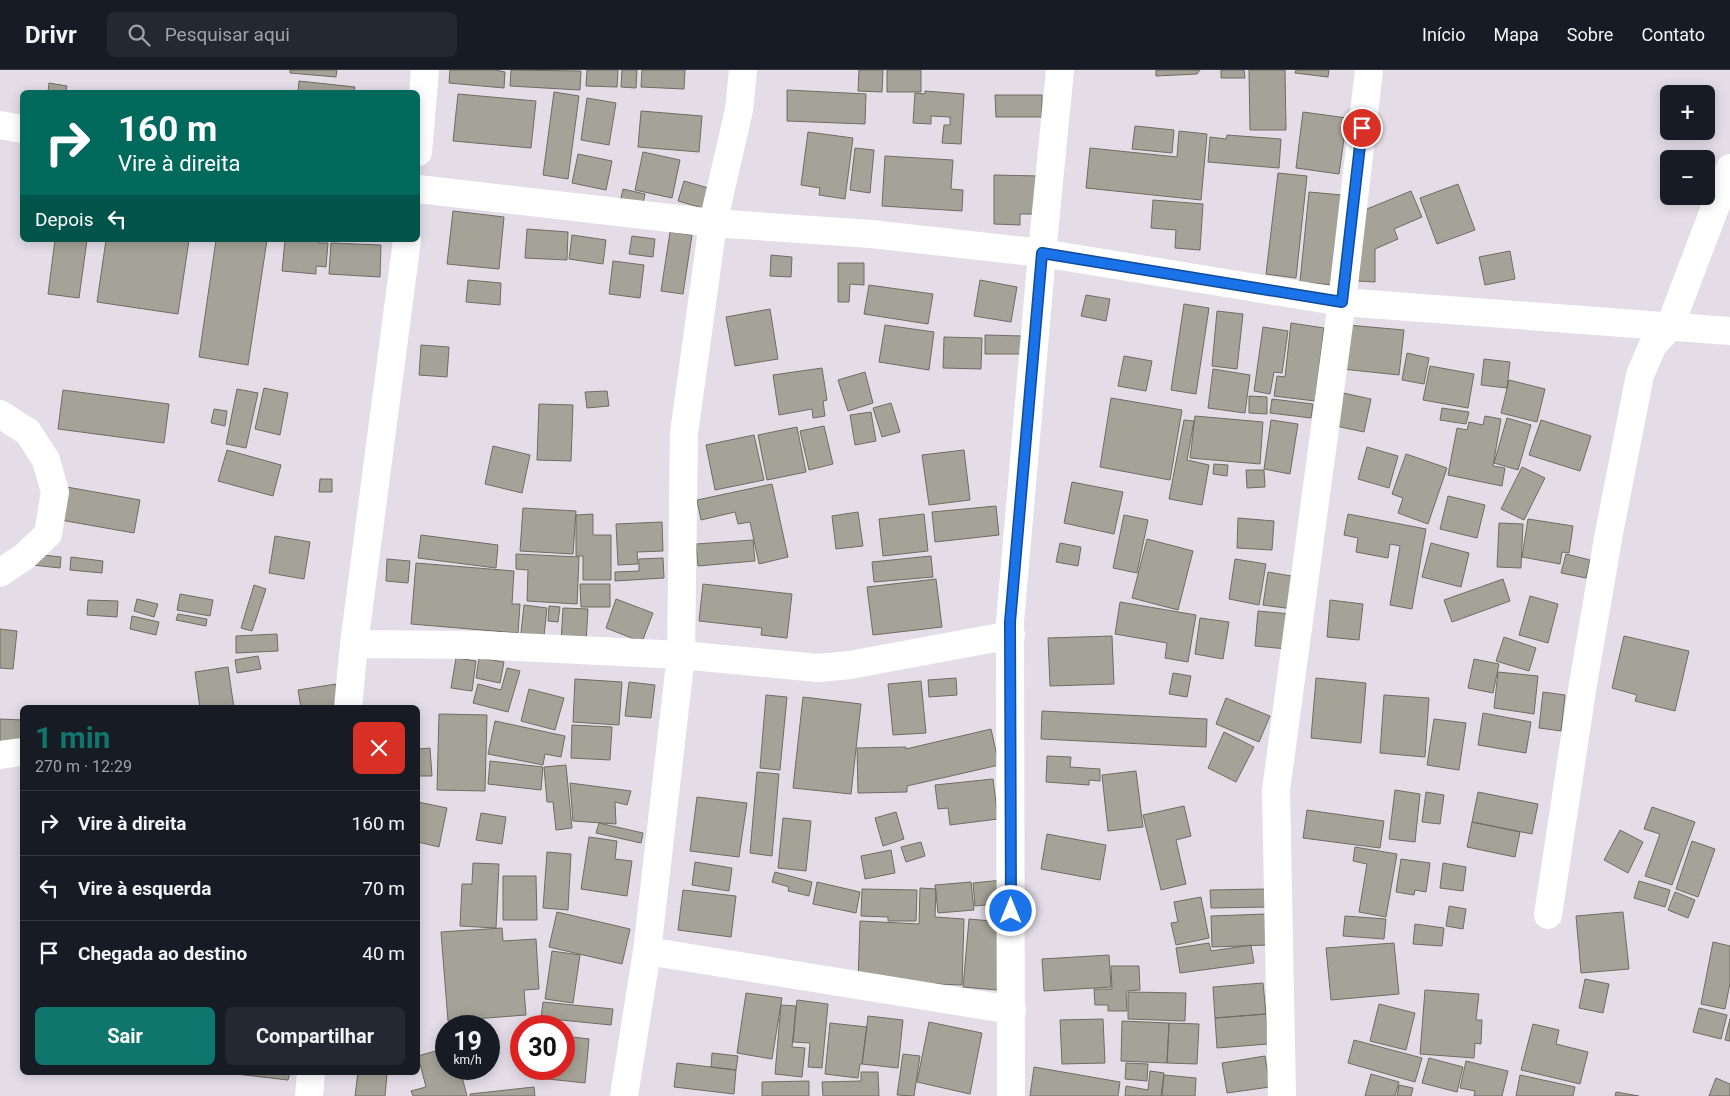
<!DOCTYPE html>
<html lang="pt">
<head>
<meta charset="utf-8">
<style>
	:root { --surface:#171b24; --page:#242831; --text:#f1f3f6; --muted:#9ea1a6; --line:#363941; --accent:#0f766e }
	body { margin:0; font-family:Roboto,sans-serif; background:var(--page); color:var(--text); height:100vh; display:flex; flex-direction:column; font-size:19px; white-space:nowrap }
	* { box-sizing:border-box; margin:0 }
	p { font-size:16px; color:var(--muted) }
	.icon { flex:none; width:28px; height:28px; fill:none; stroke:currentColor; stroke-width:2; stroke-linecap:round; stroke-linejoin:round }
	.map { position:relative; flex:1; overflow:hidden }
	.sheet { position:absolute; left:20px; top:635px; width:400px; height:370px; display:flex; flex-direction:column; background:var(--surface); border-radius:8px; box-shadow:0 2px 12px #0003 }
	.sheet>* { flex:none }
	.guide { position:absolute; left:20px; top:20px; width:400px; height:152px; border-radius:8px; box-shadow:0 2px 12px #0003; background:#00695c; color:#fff; overflow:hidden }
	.controls { position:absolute; left:1660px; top:15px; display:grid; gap:10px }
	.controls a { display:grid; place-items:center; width:55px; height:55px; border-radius:8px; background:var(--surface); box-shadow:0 2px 12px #0003; font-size:25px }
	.speed { position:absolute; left:435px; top:945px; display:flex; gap:10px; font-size:25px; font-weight:700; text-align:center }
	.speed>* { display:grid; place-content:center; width:65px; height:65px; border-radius:50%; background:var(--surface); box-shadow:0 2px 12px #0003; line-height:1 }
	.speed small { font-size:12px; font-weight:400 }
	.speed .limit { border:8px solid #d22; background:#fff; color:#111 }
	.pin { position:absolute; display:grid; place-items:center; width:42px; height:42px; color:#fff; margin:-21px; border:2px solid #fff; border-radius:50%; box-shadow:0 1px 5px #0007 }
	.me { position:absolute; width:55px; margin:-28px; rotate:0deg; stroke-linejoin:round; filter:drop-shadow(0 0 4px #0008) }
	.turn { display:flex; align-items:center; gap:18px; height:105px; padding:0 15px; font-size:22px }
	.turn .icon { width:65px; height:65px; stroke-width:2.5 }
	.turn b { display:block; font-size:35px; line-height:42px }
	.then { display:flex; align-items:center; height:48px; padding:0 15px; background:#0003; gap:10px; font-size:19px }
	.round { display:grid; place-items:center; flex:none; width:52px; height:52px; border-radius:8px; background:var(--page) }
	.head { display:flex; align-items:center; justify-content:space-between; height:85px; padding:0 15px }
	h1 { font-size:30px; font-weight:700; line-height:38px; color:var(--accent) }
	.cta { display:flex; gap:10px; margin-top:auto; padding:10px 15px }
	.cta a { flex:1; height:58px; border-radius:8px; background:var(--accent); color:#fff; font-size:20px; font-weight:700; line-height:58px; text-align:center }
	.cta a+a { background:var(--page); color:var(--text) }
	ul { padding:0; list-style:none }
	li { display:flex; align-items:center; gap:15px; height:65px; padding:0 15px; border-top:1px solid var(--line) }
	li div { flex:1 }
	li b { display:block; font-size:19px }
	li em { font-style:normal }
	header { display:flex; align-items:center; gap:30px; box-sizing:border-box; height:70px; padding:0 25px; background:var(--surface); border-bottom:1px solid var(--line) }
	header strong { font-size:24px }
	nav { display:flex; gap:28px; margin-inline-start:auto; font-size:18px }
	.search { width:350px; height:45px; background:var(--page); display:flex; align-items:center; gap:12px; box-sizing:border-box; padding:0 18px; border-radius:8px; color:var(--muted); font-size:19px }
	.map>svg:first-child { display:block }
</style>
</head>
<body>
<header>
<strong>Drivr</strong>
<div class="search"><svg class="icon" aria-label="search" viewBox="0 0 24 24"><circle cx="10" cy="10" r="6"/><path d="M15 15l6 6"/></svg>Pesquisar aqui</div>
<nav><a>Início</a><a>Mapa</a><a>Sobre</a><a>Contato</a></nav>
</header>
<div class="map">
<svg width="1730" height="1026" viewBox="0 0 1730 1026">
	<rect width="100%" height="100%" fill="#e4dde8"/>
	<path fill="#a5a297" stroke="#6f6c62" d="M290 0H337L336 7 290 3Z
		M450 0H495L505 2 504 18 449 13Z
		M511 0 581 1 580 20 510 16Z
		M587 0H618L617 17 586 16Z
		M622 0H637L636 18 621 17Z
		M642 0H685L684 19 641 17Z
		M859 0H883L882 22 858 21Z
		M887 0H921V22H887Z
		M1156 0H1200L1197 4 1156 6Z
		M1221 0H1244L1245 8H1221Z
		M1249 0H1285L1286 60H1250Z
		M1296 0H1329L1328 7 1295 3Z
		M299 11 355 17 354 22H298Z
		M49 13 67 16 66 22H48Z
		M787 20 866 24 865 54 787 51Z
		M925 21 964 24 961 74 942 73 944 55H950V47L931 46V54L913 53 915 23 925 24Z
		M554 22 579 26 568 109 543 105Z
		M458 24 536 31 531 78 453 71Z
		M995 25H1042V47H996Z
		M587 28 616 33 609 75 581 70Z
		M641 41 702 46 699 82 638 77Z
		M1303 42 1347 48 1339 104 1296 98Z
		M1135 56 1174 60 1172 83 1132 79Z
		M1179 61 1207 64 1201 130 1086 118 1090 78 1177 87Z
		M808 62 853 68 845 129 819 125 820 118 801 115Z
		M1227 65 1281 69 1279 98 1208 92 1210 67 1226 69Z
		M855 78 874 80 870 123 850 120Z
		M643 82 680 90 672 128 635 120Z
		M578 84 612 91 606 120 572 113Z
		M885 86 953 90 951 119 963 120 962 141 882 136Z
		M1278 103 1307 106 1296 208 1266 204Z
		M994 105 1038 106V144H1020V155L994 154Z
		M684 111 712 119 706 139 678 131Z
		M1458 114 1475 160 1437 174 1420 128Z
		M623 119 645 124 642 138 620 132Z
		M1411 121 1422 147 1394 159 1398 169 1375 179V212L1357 211V143Z
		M1309 122 1342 125 1333 215 1300 212Z
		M1153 130 1203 134 1200 180 1175 178 1176 160 1151 158Z
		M453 141 504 147 499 199 447 194Z
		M527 159 568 162 567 190 525 188Z
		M670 162 692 165 683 224 661 221Z
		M572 165 606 170 603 194 569 189Z
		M632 166 655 169 653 187 629 184Z
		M55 170H87L79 228 48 224Z
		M106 170H189L178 244 97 232Z
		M216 170H267L248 295 199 287Z
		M285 170H319V173H328L326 197 316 196V204L282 201Z
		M331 173 381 175 380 207 329 204Z
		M1510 181 1515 209 1485 215 1479 187Z
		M771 185 792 187 791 207 770 206Z
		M613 191 644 195 640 228 609 224Z
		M838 193H864V215L850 214 849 232H838Z
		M468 210 501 213 500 235 466 232Z
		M980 210 1017 217 1011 252 974 246Z
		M869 215 933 224 928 254 864 244Z
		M1086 225 1110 229 1106 251 1081 246Z
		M1184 234 1209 238 1196 324 1171 320Z
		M770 239 778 289 735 296 726 247Z
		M1217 241 1243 244 1237 299 1212 296Z
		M1291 253 1324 258 1315 331 1274 326 1277 306 1285 307Z
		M885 255 934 262 929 300 879 292Z
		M1347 255 1404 260 1399 305 1342 299Z
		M1263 257 1288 261 1282 303 1274 302 1270 324 1254 321Z
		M985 265 1022 266V284H985Z
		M944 267 982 268 981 299 943 298Z
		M421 275 449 277 447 307 419 305Z
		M1407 283 1429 288 1424 314 1402 310Z
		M1124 286 1152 291 1146 321 1118 316Z
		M1484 289 1510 292 1507 318 1481 315Z
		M1430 296 1474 304 1468 338 1423 330Z
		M822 298 827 330 823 331 825 346 813 348 812 339 779 345 773 305Z
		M1213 299 1250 305 1245 343 1208 338Z
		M865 302 873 333 848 341 838 310Z
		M1509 310 1545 319 1537 352 1501 343Z
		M264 318 288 323 280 365 255 359Z
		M237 319 258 323 246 378 226 374Z
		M63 320 169 334 164 373 58 359Z
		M607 321 609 336 587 338 585 322Z
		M1343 323 1371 329 1364 362 1336 356Z
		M1249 326 1267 327V344L1249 343Z
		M1111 328 1182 340 1170 410 1100 397Z
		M1272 329 1313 334 1311 348 1270 343Z
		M891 333 900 362 882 367 873 338Z
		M539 334 573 335 571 391 537 390Z
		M1442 338 1469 342 1466 354 1440 350Z
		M214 339 227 341 225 356 211 353Z
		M871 342 876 371 855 375 850 345Z
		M1195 346 1263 352 1260 394 1190 388Z
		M1485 346 1501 349 1493 396 1505 398 1502 416 1448 405 1457 358 1467 360 1469 352 1483 355Z
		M1507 348 1531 355 1518 400 1494 393Z
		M1184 350 1194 351 1187 390 1209 395 1202 435 1169 429Z
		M1271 350 1298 354 1290 404 1264 399Z
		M1541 350 1591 366 1580 401 1529 385Z
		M824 356 833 394 809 400 800 361Z
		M797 357 806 402 767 410 758 365Z
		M754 365 764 410 715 420 706 375Z
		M493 376 530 385 522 423 485 414Z
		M1367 377 1398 386 1389 418 1358 409Z
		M227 380 281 395 273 426 218 411Z
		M964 380 970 430 929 435 922 385Z
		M1406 384 1447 398 1428 454 1398 443 1403 428 1392 424Z
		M1214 394 1228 395 1227 406 1213 404Z
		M1522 397 1545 408 1524 450 1501 439Z
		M1246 400H1264L1265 417 1247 418Z
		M320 409H332V422H319Z
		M1072 412 1123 422 1114 464 1064 453Z
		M772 414 788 487 759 494 750 452 738 454 735 442 701 450 697 430Z
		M61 416 140 430 134 463 55 449Z
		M1448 426 1485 435 1477 468 1440 459Z
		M996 436 999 465 935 472 932 442Z
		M523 438 576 441 573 484 520 481Z
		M858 442 863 476 836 479 832 446Z
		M593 444V465H611V510H583V486H576V445Z
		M924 444 928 481 883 486 879 449Z
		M1348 444 1426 459 1412 539 1390 535 1400 476 1390 474 1388 488 1356 482 1358 468 1344 465Z
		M1124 445 1148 450 1137 503 1113 498Z
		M1238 448 1274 451 1272 480 1237 478Z
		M1528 449 1573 456 1569 483 1562 482 1560 494 1522 487Z
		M662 452 663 481 637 482 638 494 618 495 616 454Z
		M1499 453 1523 454 1521 498 1497 497Z
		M421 465 498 475 496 498 418 488Z
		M275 466 310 472 304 509 269 503Z
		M1147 469 1193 481 1178 540 1132 528Z
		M753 470 755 491 698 496 696 474Z
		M1060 473 1081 477 1078 496 1056 492Z
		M1431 473 1469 483 1461 517 1422 507Z
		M33 484 61 487 60 498 32 495Z
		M516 484 579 487 577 534 527 531 528 500 516 499Z
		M1566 484 1590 490 1586 508 1561 503Z
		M931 486 933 507 874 512 872 492Z
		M71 487 103 491 102 503 70 500Z
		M663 488 664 508 615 511V502L639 501V489Z
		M387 489 410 491 408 513 386 511Z
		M1235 489 1266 494 1259 535 1229 529Z
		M416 493 514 501 512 534H520L518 563 411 554Z
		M1268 502 1297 507 1293 539 1263 535Z
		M936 509 942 557 873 565 867 517Z
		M1503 509 1510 531 1452 552 1444 530Z
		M580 514H610V537H581Z
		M703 514 792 524 787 568 761 565 762 558 699 551Z
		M254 515 266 519 252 561 241 558Z
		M180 524 213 530 210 546 177 540Z
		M1530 526 1558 534 1548 573 1519 565Z
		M137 529 158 534 154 547 134 541Z
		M616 529 653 543 642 572 606 558Z
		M88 530 118 531 117 547 87 545Z
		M1330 530 1363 534 1359 570 1327 567Z
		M1120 532 1196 545 1188 592 1165 588 1167 573 1115 564Z
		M524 535 547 538 543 575 520 572Z
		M549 536 560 537 558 552 548 551Z
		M563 538 588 539 586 573 561 572Z
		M1258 541 1291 544 1287 579 1255 576Z
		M178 544 207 549 206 556 176 550Z
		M132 546 159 552 156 565 130 559Z
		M1200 548 1229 552 1223 589 1195 584Z
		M0 559 17 561 13 599 0 598Z
		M277 564 278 581 236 583V566Z
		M1112 566 1114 614 1050 616 1048 568Z
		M1624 566 1689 581 1675 641 1635 631 1637 625 1612 618Z
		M1504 567 1536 578 1529 601 1496 591Z
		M258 586 261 599 237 603 235 590Z
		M456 588 476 591 472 621 451 618Z
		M479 588 504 592 500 613 476 608Z
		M1474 589 1499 594 1493 623 1468 618Z
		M228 597 234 638H200L195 602Z
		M507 598 520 601 508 642 473 633 478 614 501 620Z
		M1498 602 1538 606 1534 644 1494 638Z
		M1173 603 1191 606 1187 627 1169 624Z
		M956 608 957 625 929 627 928 610Z
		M1316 608 1366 613 1361 673 1311 668Z
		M575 609 622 612 619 655 573 652Z
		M921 611 926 663 893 665 888 614Z
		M629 612 655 615 651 648 625 646Z
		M336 614 339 635 323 638H301L298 620Z
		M529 619 564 628 555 660 521 651Z
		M1543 622 1565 625 1561 661 1539 658Z
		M766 625 787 627 780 700 760 698Z
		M1384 625 1429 628 1425 687 1380 683Z
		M803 627 861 634 851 724 793 718Z
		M1226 628 1270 646 1259 672 1216 654Z
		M1042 641 1207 649 1206 677 1041 669Z
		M1483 643 1531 652 1526 683 1478 675Z
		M439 644 487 645 485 721 437 720Z
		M0 649 22 650V676L0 679Z
		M1434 649 1466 653 1459 700 1427 695Z
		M495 651 565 666 561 687 545 684 543 695 488 684Z
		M572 655 612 657 610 690 571 688Z
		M991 659 999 695 907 716V722L858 723 857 678 906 677V679Z
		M1224 662 1254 677 1236 712 1208 698Z
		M430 678 432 706H418V679Z
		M1047 686 1071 687 1070 697 1100 699V711L1089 710V715L1046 712Z
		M490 691 543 697 541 720 488 714Z
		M566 695 572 758 556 760 553 732H547L544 697Z
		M1136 701 1143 757 1108 761 1102 705Z
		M757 702 779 704 772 786 750 783Z
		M993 709 998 749 950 755 948 738 938 739 935 715Z
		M570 713 631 721 627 735 615 732 616 754 573 751Z
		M1395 720 1420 724 1415 772 1389 769Z
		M1426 722 1444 725 1440 754 1422 752Z
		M1478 722 1538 734 1532 764 1472 752Z
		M697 727 747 733 739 787 690 781Z
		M418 732 447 738 439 777 418 772Z
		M1184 736 1191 766 1176 770 1186 814 1161 820 1143 745Z
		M1652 737 1695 752 1672 815 1645 806 1660 764 1644 759Z
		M1307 740 1384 751 1380 778 1303 768Z
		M896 742 904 769 883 776 875 748Z
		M481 743 506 747 502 774 476 770Z
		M783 748 811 751 806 801 778 798Z
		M1472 752 1520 762 1515 787 1467 777Z
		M599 753 643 763 641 773 596 763Z
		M1620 760 1643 772 1628 803 1604 790Z
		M1047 764 1106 775 1100 810 1041 799Z
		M589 767 617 771 615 789 632 791 627 826 581 819Z
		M1692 771 1715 779 1698 827 1676 819Z
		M921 772 925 786 906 792 901 777Z
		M1355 777 1397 784 1386 847 1359 842 1367 794 1353 791Z
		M891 780 895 803 865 809 861 786Z
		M547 782 571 784 568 840 543 838Z
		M1401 789 1430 793 1426 822 1415 820 1414 825 1396 822Z
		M695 792 732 798 729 821 692 815Z
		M473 793 499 794 496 858 460 856 462 814H472Z
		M1443 793 1466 797 1463 821 1440 818Z
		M775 802 812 812 809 826 788 821 789 817 772 812Z
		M503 806H536L537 850H503Z
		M1003 810 1005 833 975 836 973 813Z
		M1639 811 1670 820 1665 837 1634 828Z
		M817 812 860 822 856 843 813 834Z
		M971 812 974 840 938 843 935 815Z
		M920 818 936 819 935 847 964 849 962 915 858 911 860 851 919 854Z
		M862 819 917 820 916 851H888V847L861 846Z
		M1266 819 1267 837 1211 838 1210 820Z
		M683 820 736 826 731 867 678 860Z
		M1675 822 1695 830 1688 848 1668 840Z
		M1201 827 1209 868 1176 875 1171 853 1178 852 1174 832Z
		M1449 836 1466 839 1463 859 1446 856Z
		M557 842 630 859 622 894 549 877Z
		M1623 842 1629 899 1581 903 1576 846Z
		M1266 844 1267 875 1212 877 1211 846Z
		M1345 846 1386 849 1384 869 1343 866Z
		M969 849 1003 852 997 920 963 917Z
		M1415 854 1444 858 1442 876 1413 874Z
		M502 858 503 871 536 869 539 919 524 920 526 945 448 951 441 862Z
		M1713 872 1730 876V913L1725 939 1701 934Z
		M1209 873 1211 881 1251 875 1254 893 1180 903 1176 878Z
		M1394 873 1399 924 1331 930 1326 878Z
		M552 881 580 885 573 933 545 929Z
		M1109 885 1111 917 1044 921 1042 889Z
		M1111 896H1139L1140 920 1126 921 1127 941H1108V935H1095L1094 919H1112Z
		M1585 909 1609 914 1603 943 1579 938Z
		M1263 913 1266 944 1215 948 1213 917Z
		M1425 920 1479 924 1476 950H1482L1481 974 1475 973 1474 988 1420 984Z
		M1128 922 1186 923 1185 951 1128 949Z
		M746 923 782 928 772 989 737 983Z
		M797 930 828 934 822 998 808 997 810 973 793 972Z
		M543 932 613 939 611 955 541 948Z
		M1379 934 1415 943 1406 980 1370 971Z
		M781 935 796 936 792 977 805 978 802 1007 775 1004Z
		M1699 938 1727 945 1721 969 1693 962Z
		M1266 944 1268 974 1217 978 1215 948Z
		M868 946 903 950 898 998 862 994Z
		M1103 949 1105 993 1062 994 1060 950Z
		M1730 949V971L1725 970Z
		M1122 951 1169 953 1167 993 1121 991Z
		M929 952 982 963 970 1024 917 1012Z
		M830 953 867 957 862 994H860L858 1008 825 1004Z
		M1169 953 1199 954 1197 994 1167 993Z
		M1533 954 1559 960 1556 974 1588 982 1580 1014 1521 1000Z
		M564 966 589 969 585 1013 530 1007V999H564Z
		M1354 970 1422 988 1415 1012 1348 993Z
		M446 978V999H460L467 1026H413L411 1021 426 1017 418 986Z
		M712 983 738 986 736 1000 711 997Z
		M903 984 920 986 914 1026 897 1025Z
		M1265 986 1270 1017 1227 1023 1222 993Z
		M1429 988 1463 997 1457 1022 1422 1013Z
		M1466 991 1508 1001 1502 1026H1474L1475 1021 1460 1018Z
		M677 993 736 1000 734 1024 674 1017Z
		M1126 993 1148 994 1147 1011 1125 1009Z
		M1034 997 1120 1012 1118 1026H1030Z
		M1150 1001 1164 1003 1161 1026H1125L1126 1016 1148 1020Z
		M219 1002H290L288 1010Z
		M358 1002 387 1004 385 1026H355Z
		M861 1002H878L879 1026H823L822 1012 861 1011Z
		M1371 1004 1399 1012 1395 1026H1365Z
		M1164 1005 1196 1008 1195 1026H1162Z
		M1520 1005 1575 1017 1573 1026H1516Z
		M1716 1008 1730 1014V1026H1709Z
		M809 1011V1026H762V1012Z
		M1399 1015 1413 1018 1411 1026H1397Z
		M534 1017 535 1026H470V1024Z
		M1616 1022 1639 1026H1615Z"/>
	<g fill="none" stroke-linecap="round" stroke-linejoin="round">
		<path stroke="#fff" stroke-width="28" d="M0 55 22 59
			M418 82 425 0
			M418 119 713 153 871 164 1042 183 1342 232 1730 261
			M0 344 28 362 46 390 55 422 48 464 25 486 0 503
			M354 574 478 575 681 585 818 598 850 595 1011 565
			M348 638 354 574 407 170
			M0 685 22 682
			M1548 845 1583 614 1609 463 1640 305 1652 277 1670 256 1730 98
			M647 881 1012 940
			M309 1026 311 1002
			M624 1026 647 881 681 585 684 363 713 153 739 40 743 0
			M1011 1026 1010 552 1042 183 1060 0
			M1282 1026 1276 720 1342 232 1369 0"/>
	</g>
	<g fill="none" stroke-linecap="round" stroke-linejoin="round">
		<defs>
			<path id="route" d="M1011 841 1010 552 1042 183 1342 232 1362 58"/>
		</defs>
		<use href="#route" stroke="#114b97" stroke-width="12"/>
		<use href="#route" stroke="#1a73e8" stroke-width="9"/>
	</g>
</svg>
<div class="controls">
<a>+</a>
<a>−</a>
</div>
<div class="speed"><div>19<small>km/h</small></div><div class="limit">30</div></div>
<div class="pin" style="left:1362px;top:58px;background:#d93025"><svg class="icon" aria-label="arrive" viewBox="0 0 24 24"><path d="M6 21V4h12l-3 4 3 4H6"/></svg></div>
<svg class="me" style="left:1011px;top:841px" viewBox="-20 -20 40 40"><circle r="17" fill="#1a73e8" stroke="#fff" stroke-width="3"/><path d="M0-11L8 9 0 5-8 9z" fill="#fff"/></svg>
<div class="guide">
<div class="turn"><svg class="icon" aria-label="right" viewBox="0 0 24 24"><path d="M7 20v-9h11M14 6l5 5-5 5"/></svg><div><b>160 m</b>Vire à direita</div></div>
<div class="then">Depois<svg class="icon" aria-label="left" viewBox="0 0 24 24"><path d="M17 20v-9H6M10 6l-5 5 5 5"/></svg></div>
</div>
<section class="sheet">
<div class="head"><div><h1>1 min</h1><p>270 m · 12:29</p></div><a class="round" style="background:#d93025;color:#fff"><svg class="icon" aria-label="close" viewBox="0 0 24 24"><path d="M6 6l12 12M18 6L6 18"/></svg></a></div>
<ul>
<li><svg class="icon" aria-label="right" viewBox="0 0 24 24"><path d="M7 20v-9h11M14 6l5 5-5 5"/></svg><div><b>Vire à direita</b></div><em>160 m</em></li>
<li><svg class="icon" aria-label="left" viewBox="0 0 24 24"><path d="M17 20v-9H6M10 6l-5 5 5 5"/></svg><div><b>Vire à esquerda</b></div><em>70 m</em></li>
<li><svg class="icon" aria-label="arrive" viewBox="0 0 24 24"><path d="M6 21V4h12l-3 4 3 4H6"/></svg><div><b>Chegada ao destino</b></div><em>40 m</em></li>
</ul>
<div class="cta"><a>Sair</a><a>Compartilhar</a></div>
</section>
</div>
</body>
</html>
